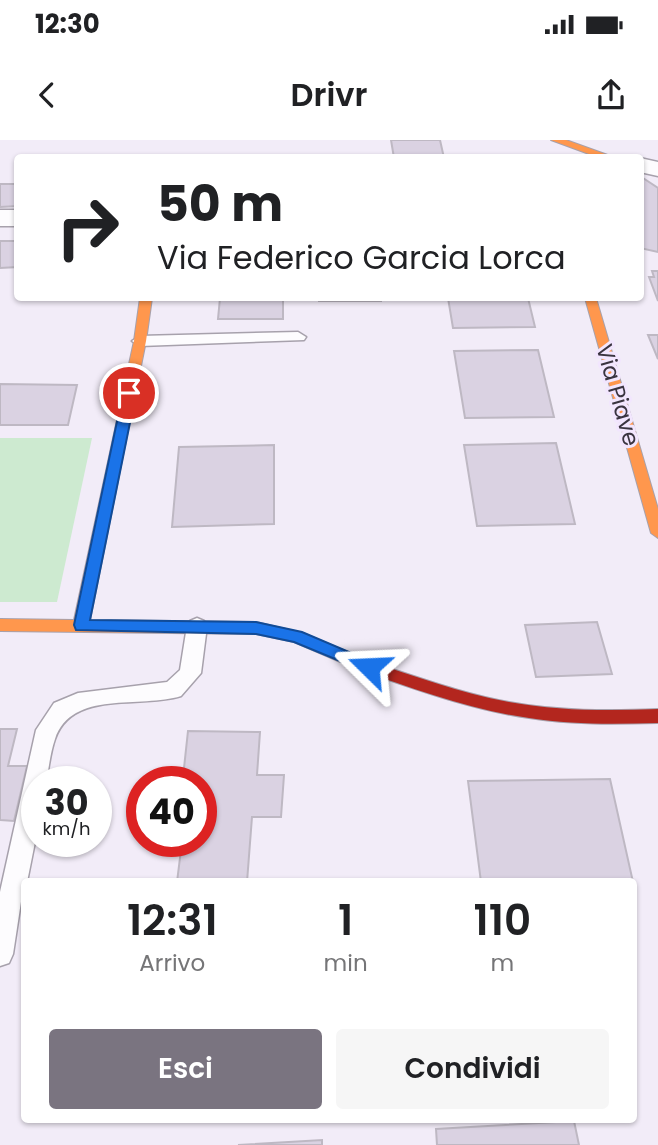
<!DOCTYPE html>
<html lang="it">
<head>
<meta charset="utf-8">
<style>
	:root { --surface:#fff; --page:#f6f6f6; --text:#202124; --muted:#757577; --accent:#7a7480 }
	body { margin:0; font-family:Poppins,sans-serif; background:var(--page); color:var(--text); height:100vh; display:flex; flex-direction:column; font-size:26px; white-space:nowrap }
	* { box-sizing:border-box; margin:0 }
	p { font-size:23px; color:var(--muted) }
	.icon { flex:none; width:38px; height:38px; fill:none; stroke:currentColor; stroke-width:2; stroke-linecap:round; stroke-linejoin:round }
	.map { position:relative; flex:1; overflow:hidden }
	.details { position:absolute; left:21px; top:738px; width:616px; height:245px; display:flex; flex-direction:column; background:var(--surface); border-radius:7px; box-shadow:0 2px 5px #0004 }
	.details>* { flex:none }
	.guide { position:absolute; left:14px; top:14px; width:630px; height:147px; border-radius:7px; box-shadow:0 2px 5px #0004; background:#fff; color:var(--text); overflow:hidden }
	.speed { position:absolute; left:21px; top:626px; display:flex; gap:14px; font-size:35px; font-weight:700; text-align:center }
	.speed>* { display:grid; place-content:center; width:91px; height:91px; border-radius:50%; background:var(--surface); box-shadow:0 2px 5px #0004; line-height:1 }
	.speed small { font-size:18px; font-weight:400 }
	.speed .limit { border:10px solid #d22; background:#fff; color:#111 }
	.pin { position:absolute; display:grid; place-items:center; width:60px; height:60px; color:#fff; margin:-30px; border:4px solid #fff; border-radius:50%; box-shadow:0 2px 7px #0007 }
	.me { position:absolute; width:77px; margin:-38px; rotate:291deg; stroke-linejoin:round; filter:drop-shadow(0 0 5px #0008) }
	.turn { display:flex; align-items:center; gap:24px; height:147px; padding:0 28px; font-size:32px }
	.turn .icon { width:91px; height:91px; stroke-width:2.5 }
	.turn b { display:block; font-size:49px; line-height:60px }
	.eta { display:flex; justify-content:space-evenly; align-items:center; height:119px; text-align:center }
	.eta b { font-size:42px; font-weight:600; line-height:49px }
	.action { display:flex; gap:14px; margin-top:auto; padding:14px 28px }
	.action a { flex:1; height:80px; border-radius:7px; background:var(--accent); color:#fff; font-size:28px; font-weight:600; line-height:80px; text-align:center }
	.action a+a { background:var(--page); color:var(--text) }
	.status { display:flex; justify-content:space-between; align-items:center; height:49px; padding:0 35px; background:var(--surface); direction:ltr }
	.status svg { height:19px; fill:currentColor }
	header { display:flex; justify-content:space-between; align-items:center; height:91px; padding:0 28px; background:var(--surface); font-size:32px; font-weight:600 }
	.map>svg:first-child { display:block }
</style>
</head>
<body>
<div class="status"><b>12:30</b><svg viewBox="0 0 49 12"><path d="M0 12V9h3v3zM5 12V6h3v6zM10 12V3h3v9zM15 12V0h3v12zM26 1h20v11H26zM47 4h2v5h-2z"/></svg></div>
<header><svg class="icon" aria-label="back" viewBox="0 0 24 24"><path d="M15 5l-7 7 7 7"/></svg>Drivr<svg class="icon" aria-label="share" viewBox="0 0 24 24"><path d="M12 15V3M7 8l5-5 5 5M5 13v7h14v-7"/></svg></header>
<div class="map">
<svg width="658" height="1005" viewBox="0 0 658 1005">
	<rect width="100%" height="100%" fill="#f2ecf8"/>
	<path fill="#cdead0" d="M0 298H92L57 462H0Z"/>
	<path fill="#dad2e2" stroke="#beb8c3" stroke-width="2" d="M391 0H440L444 18H394Z
		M643 38 658 48V112L640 108V39Z
		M0 44H18V66L0 67Z
		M0 101H18V127L0 128Z
		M652 131H658V161L649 137H654Z
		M220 158H283V179H218Z
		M319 158H381V161H319Z
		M448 158H528L535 187 453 188Z
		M648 195H658V219Z
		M538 210 554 277 465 278 454 211Z
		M0 244 77 245 68 285H0Z
		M556 303 575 384 477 386 464 305Z
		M274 305V384L172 387 179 307Z
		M597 482 612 534 536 537 525 485Z
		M0 589H17L8 626H27L14 681 0 680Z
		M188 591 260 592 257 635H284L281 677H252L247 742H177L182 702H201V642H167L169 628H184Z
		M610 639 633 742H481L468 641Z
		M574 981 579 1005H437L436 989Z
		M322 1000V1005H238Z"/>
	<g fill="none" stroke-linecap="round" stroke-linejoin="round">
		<defs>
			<path id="lane" d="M298 192 306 197 304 200 140 206 132 201 140 196Z
				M197 478 204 481 207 486 201 533 181 556C141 569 72 549 55 599 50 613 49 628 46 642H37V692L27 742H24L13 814 9 823 0 826V752L36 590 54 563 78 553 167 542 180 530 187 486 190 481Z"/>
			<path id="street" d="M640 18 658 22V36L640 32Z
				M0 70H18V86H0Z"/>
			<path id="slow" d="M551 0H566L616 18H600Z
				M140 158H152L146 201 90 480 256 482 303 493 371 522 373 526 371 530H359L294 502 256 494 0 491V479L74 480 134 201Z
				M585 158H596L658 369V398L651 393Z"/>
			<path id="jam" d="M365 520C413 535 459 553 509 562 558 571 608 571 658 569V583C615 584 572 585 529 578 471 570 415 549 359 530L357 526 359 522Z"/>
		</defs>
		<use href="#lane" stroke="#a7a1ac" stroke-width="3"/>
		<use href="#street" stroke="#a7a1ac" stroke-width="3"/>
		<use href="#slow" stroke="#a7a1ac" stroke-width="2"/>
		<use href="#jam" stroke="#a7a1ac" stroke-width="2"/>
		<use href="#lane" fill="#fdfcfe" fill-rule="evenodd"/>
		<use href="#street" fill="#fdfcfe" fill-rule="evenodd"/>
		<use href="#slow" fill="#ff974d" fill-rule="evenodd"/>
		<use href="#jam" fill="#b3261e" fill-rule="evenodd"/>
	</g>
	<path fill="#1a73e8" stroke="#114b97" stroke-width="2" d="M129 249 136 253 90 480 256 482 302 492 375 523 378 527 375 531H364L294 502 256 494 76 490 74 485 123 253Z"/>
	<g text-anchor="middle" stroke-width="6" stroke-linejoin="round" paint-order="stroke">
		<g font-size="23" fill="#3a3440" stroke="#f2e6fe">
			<text transform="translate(618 255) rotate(74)" y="8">Via Piave</text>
		</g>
	</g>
</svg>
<div class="speed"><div>30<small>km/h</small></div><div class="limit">40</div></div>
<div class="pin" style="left:129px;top:253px;background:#d93025"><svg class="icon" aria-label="arrive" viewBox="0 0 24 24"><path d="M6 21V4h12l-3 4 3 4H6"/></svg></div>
<svg class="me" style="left:369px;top:527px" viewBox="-20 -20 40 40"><path d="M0-17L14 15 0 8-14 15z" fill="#1a73e8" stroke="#fff" stroke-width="4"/></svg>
<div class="guide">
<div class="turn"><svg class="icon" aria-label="right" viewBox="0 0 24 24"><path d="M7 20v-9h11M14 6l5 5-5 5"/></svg><div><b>50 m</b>Via Federico Garcia Lorca</div></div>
</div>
<section class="details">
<div class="eta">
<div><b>12:31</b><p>Arrivo</p></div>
<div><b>1</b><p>min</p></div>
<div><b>110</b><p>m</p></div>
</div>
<div class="action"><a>Esci</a><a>Condividi</a></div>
</section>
</div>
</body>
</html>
